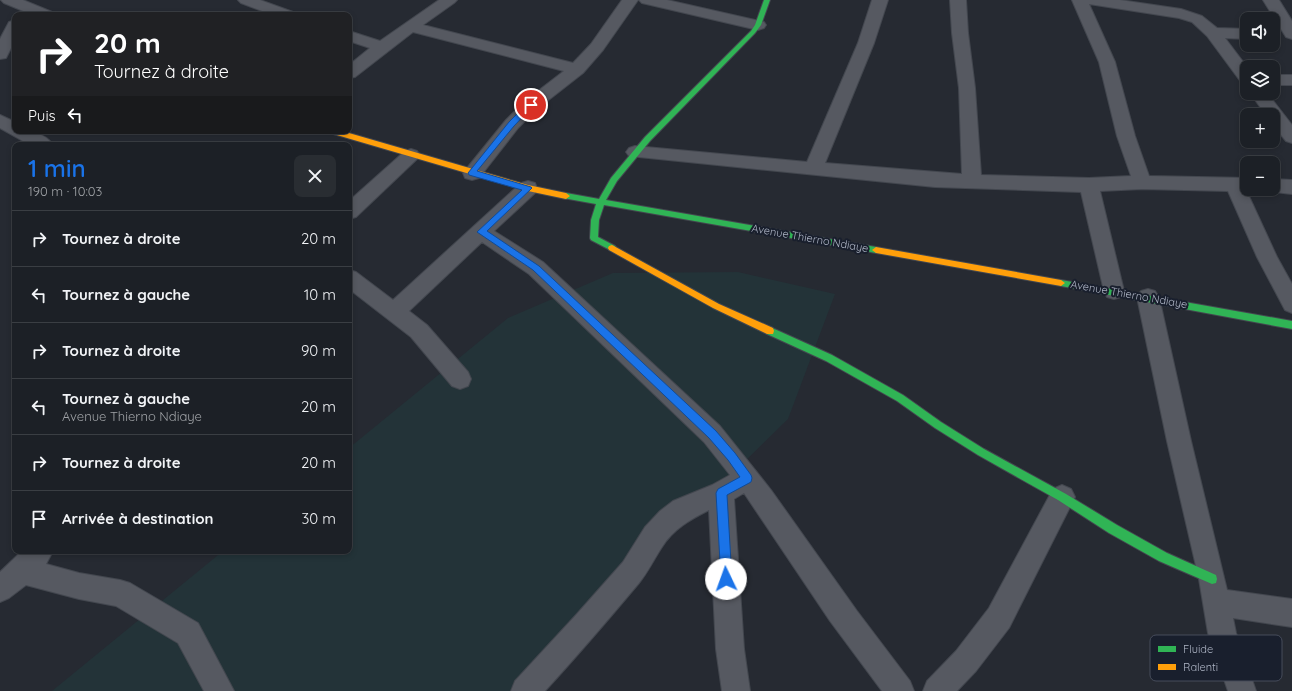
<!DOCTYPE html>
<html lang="fr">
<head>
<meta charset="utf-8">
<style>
	:root { --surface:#1c2026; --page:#292d32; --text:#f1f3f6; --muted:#a0a3a7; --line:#3a3e43; --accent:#1a73e8 }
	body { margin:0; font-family:Quicksand,sans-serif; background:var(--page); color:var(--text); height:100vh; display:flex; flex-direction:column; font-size:15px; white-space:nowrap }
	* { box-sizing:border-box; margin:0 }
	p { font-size:13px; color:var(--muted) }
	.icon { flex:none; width:22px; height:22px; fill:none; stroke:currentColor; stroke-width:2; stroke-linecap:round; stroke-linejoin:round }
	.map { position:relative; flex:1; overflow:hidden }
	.side { position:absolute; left:12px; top:142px; width:340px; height:412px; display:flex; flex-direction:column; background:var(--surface); border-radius:8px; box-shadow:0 2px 6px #0003,0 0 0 1px var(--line) }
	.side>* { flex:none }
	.hud { position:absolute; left:12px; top:12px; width:340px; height:122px; border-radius:8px; box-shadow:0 2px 6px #0003,0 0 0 1px var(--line); background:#202124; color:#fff; overflow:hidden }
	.buttons { position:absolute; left:1240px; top:12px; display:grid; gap:8px }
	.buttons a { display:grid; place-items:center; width:40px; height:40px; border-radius:8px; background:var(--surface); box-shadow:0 2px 6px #0003,0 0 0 1px var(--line); font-size:20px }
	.pin { position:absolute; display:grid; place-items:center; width:34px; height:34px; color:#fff; margin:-17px; border:2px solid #fff; border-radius:50%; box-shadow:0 1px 4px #0007 }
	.me { position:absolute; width:44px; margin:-22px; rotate:357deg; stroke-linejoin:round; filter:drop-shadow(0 0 3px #0008) }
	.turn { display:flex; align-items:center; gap:14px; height:84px; padding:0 16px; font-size:18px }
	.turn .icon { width:52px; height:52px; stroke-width:2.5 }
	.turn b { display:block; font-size:28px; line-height:34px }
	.then { display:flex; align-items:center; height:38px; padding:0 16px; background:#0003; gap:8px; font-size:15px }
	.round { display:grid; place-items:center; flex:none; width:42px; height:42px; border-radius:8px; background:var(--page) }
	.head { display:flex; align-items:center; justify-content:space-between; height:68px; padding:0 16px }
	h1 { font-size:24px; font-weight:600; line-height:30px; color:var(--accent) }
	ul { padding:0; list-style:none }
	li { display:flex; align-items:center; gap:12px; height:56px; padding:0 16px; border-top:1px solid var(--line) }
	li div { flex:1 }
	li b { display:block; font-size:15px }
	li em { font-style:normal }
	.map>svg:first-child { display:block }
</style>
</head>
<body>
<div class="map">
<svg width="1292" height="691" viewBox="0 0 1292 691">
	<rect width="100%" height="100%" fill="#262a32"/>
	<path fill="#233338" d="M738 272 835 294 788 419 511 691H52L223 551H349V448L508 318 613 273Z"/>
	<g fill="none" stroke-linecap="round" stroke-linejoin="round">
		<defs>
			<path id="street" d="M1 0H23L52 12 55 15H33L4 3Z
				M238 0H260L293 12 296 15H273L241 3Z
				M439 0H457L454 3 423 25 573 63 591 44 622 0H638L603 50 583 73 537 109 518 128 479 178 472 180 465 178 463 173 506 120 525 101 564 71 413 32 355 77 349 78V65L370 48 349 41V31L380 41Z
				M639 0H667L764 22 766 25 764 28 758 30 642 3Z
				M872 0H888L874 43 825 163 962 174 959 88 952 33 950 0H966L968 33 975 88 981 175 1089 178 1131 176 1117 136 1099 62 1072 0H1120L1181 9 1202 16 1217 28 1247 29V39L1225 38 1247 67V83L1241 82 1207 36 1192 22 1179 18 1089 4 1115 62 1135 136 1149 176 1247 178V189H1254L1247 192 1277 257 1292 284V313L1285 310 1257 257 1228 191 1142 189 1100 191 1124 291 1121 297 1114 299 1107 297 1104 291 1081 192 935 187 629 156 626 152 629 148 635 146 807 162 858 43Z
				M1263 0H1279L1292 21V39L1286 37Z
				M15 20V40L6 58 0 59V39L9 22Z
				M1273 75H1292V85H1273Z
				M1250 93H1267L1292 125V143L1286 141 1273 125V115H1266Z
				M0 115 15 122V131C28 131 45 132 53 145H30L0 128Z
				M411 149 417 151 420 155 417 159 356 217 349 219V201L405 151Z
				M1273 179 1292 180V194L1266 191 1265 189H1273Z
				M528 181 535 183 537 188 535 193 494 231 543 262 720 426 771 490 857 611 910 681 914 691H882L830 621 744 493 734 499 744 649 750 691H722L716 649 709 510C691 519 673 529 662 547 654 559 648 572 639 583 608 620 577 656 545 691H511L515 681 576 615 623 562 645 527 660 511 673 501 712 485 730 475 704 442 529 274 482 242 409 311 427 325 468 372 471 379 468 386 460 389 452 386 411 337 349 289V270L356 272 393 300 521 183Z
				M1148 289 1155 291 1159 297 1191 441 1227 590 1292 599V627L1233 618 1236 633 1256 691H1228L1208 633 1199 579 1167 441 1137 297 1141 291Z
				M1062 485 1071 489 1075 497 1009 628 976 671 957 691H923L927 681 956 651 989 608 1053 489Z
				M22 551H53L46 564 79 573 120 580 130 583 198 623 234 691H204L178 643 116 606 79 599 26 585 9 598 0 602V572Z"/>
			<path id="fast" d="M764 0H770L761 25 755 33 650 141 617 181 606 200 876 247 880 250 879 252 876 253 604 205 599 220 598 237 615 246 616 248 612 251 591 240 590 238 591 220 596 204 563 198 562 196 563 194 566 193 599 199 611 178 645 137 751 31 755 25Z
				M1061 280 1292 321V329L1061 286 1057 283Z
				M770 327 832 355 903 395 941 422 984 449 1066 494 1117 525 1167 553 1216 575 1217 579 1216 583 1212 584 1159 561 1109 533 1058 500 978 455 935 428 897 401 826 361 767 334 766 331 767 328Z"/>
			<path id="slow" d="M329 131H342L528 185 566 193 570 196 566 199 528 191 330 133Z
				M612 245 719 304 773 328 774 331 773 334H767L713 308 609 250 608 248 609 246Z
				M876 247 1061 280 1065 283 1061 286 876 253 872 250Z"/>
		</defs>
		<use href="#street" stroke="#43474f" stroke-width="2"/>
		<use href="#fast" stroke="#43474f" stroke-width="2"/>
		<use href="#slow" stroke="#43474f" stroke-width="2"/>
		<use href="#street" fill="#565961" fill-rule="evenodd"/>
		<use href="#fast" fill="#30b455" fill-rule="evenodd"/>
		<use href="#slow" fill="#ff9f0a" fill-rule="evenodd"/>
	</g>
	<path fill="#1a73e8" stroke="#114b97" d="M531 102 533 103V106L514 126 477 171 531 187 532 188 487 231 539 266 716 431 735 453 751 475 752 478 751 482 727 495 732 579 730 583 726 585 722 583 721 579 716 493 718 489 740 477 728 460 709 438 533 270 477 232 522 190 469 175 468 173 509 122 528 103Z"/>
	<g text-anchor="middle" stroke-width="4" stroke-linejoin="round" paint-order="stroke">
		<g font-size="11" fill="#aeb5c5" stroke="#191f2d">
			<text transform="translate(810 238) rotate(10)" y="4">Avenue Thierno Ndiaye</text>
			<text transform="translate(1129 294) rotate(10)" y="4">Avenue Thierno Ndiaye</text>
		</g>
	</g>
	<rect x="1150" y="635" width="132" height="46" rx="6" fill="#191f2d" stroke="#464c5b" stroke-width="1"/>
	<rect x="1158" y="646" width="18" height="6" fill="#30b455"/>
	<rect x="1158" y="664" width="18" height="6" fill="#ff9f0a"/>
	<g font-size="11" fill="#aeb5c5">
		<text x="1183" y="653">Fluide</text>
		<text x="1183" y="671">Ralenti</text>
	</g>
</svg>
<div class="buttons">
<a><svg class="icon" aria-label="sound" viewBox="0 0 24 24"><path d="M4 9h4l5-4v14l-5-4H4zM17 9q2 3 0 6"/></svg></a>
<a><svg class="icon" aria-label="layers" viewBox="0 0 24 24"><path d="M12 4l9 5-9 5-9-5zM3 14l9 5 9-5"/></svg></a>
<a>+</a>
<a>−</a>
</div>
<div class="pin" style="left:531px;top:105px;background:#d93025"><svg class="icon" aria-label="arrive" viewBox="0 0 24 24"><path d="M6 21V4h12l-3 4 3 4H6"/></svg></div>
<svg class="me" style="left:726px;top:579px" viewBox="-20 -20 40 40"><circle r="19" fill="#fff"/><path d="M0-13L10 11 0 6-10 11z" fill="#1a73e8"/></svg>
<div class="hud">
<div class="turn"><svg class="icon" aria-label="right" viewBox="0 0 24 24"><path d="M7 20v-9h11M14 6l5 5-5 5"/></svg><div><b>20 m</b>Tournez à droite</div></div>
<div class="then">Puis<svg class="icon" aria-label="left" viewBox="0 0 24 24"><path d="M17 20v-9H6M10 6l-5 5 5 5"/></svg></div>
</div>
<section class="side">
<div class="head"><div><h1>1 min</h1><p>190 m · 10:03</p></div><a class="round"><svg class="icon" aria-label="close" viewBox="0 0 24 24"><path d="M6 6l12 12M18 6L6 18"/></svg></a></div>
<ul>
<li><svg class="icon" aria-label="right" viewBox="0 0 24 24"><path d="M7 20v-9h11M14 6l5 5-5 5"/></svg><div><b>Tournez à droite</b></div><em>20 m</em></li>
<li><svg class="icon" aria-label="left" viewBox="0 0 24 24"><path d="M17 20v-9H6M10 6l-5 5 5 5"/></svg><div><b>Tournez à gauche</b></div><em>10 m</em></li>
<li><svg class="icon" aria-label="right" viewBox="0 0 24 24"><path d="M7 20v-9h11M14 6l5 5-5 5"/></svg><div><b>Tournez à droite</b></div><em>90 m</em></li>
<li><svg class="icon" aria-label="left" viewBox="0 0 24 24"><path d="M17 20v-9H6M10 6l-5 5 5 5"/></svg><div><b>Tournez à gauche</b><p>Avenue Thierno Ndiaye</p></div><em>20 m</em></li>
<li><svg class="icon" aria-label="right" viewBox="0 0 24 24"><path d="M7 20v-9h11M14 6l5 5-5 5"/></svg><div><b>Tournez à droite</b></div><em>20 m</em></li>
<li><svg class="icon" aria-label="arrive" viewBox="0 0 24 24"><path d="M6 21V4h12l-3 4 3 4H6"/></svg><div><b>Arrivée à destination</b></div><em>30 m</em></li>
</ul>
</section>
</div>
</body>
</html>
